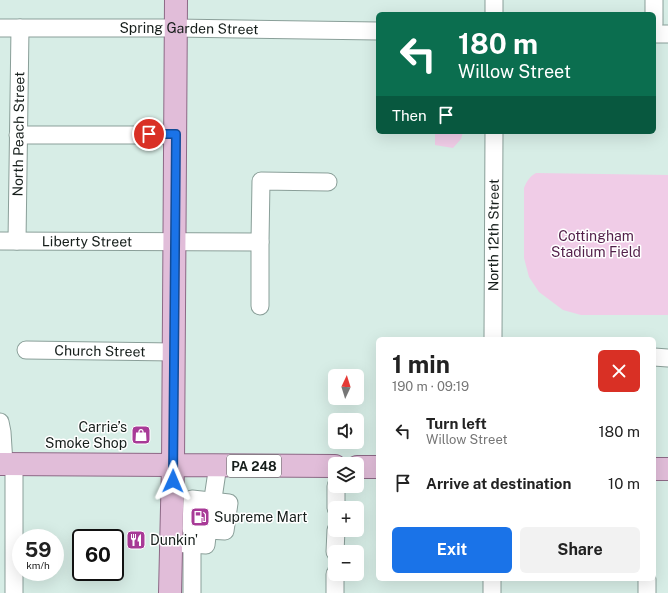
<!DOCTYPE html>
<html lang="en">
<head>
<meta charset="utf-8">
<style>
	:root { --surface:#fff; --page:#f2f2f2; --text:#222; --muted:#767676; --accent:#1a73e8 }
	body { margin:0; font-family:"Public Sans",sans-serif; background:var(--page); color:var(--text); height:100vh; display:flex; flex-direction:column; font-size:15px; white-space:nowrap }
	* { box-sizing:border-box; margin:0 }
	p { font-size:13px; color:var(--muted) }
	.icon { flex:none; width:22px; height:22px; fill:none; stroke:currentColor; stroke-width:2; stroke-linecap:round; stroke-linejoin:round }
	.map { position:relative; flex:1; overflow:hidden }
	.side { position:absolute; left:376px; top:337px; width:280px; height:244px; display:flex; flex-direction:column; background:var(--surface); border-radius:6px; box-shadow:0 4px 16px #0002 }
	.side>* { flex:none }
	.banner { position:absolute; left:376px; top:12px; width:280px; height:122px; border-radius:6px; box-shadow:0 4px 16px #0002; background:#0b6e4f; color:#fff; overflow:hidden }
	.needle { width:26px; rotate:4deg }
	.controls { position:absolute; left:328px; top:369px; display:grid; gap:8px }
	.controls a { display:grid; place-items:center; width:36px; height:36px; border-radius:6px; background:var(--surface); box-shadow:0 4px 16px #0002; font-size:20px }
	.speed { position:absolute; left:12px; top:529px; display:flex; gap:8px; font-size:20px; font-weight:700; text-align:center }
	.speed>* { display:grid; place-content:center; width:52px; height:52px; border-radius:50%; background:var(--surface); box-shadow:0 4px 16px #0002; line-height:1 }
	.speed small { font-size:10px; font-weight:400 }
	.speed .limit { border:2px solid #111; border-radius:6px; background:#fff; color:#111 }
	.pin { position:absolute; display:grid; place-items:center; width:34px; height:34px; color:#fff; margin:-17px; border:2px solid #fff; border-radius:50%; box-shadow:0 1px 4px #0007 }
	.me { position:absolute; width:44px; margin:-22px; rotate:1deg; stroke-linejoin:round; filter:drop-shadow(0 0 3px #0008) }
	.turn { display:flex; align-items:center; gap:14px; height:84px; padding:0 16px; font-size:18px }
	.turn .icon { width:52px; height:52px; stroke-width:2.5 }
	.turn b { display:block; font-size:28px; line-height:34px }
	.then { display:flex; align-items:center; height:38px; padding:0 16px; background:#0003; gap:8px; font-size:15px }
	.round { display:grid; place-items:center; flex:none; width:42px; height:42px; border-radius:6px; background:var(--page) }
	.head { display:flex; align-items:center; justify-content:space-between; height:68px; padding:0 16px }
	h1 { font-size:24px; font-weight:700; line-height:30px }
	.primary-button { display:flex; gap:8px; margin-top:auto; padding:8px 16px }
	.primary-button a { flex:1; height:46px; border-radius:6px; background:var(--accent); color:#fff; font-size:16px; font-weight:700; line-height:46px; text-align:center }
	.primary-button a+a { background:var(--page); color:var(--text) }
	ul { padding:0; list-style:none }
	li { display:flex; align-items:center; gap:12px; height:52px; padding:0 16px }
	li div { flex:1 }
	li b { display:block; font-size:15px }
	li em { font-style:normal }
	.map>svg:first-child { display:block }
</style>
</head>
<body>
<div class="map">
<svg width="668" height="593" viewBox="0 0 668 593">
	<rect width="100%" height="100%" fill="#d7ede6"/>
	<path fill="#f0cce7" d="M435 132H463L461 139 453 148 435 145Z
		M536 173 668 175V315H581L563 310 539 292 529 277 524 258V188C527 181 529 177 536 173Z"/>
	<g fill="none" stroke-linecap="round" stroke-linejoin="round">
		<defs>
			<g id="minor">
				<path d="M494 14V0"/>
				<path d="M654 24V0"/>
				<path id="s1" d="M0 28H175L378 31"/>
				<path d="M654 34H668"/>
				<path d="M18 135H176"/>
				<path id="s2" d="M0 241 260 242V306"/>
				<path id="s3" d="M17 241 20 28"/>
				<path d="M260 242 261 181 328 182"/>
				<path id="s4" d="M493 339 494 132"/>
				<path id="s5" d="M26 350 174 352"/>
				<path d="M654 357 668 358"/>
				<path d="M0 422 2 432 4 464"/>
				<path d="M192 499 229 503 225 531 191 529Z"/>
				<path d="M212 505 218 465"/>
				<path d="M336 508V486"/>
				<path d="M171 543 206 545 209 519"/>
				<path d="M335 552 336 530"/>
				<path d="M14 593V464"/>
				<path d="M192 593V545"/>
				<path d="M335 593V574"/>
				<path d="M492 593V579"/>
				<path d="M647 593V579"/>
			</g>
			<path id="major" d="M0 464 335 466
				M357 467H378
				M654 469H668
				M170 593 173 465 176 0"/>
		</defs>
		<use href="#minor" stroke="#8a9f99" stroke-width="19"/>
		<use href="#major" stroke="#8d6986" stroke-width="24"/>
		<use href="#minor" stroke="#fff" stroke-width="17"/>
		<use href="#major" stroke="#e1bdd9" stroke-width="22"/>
	</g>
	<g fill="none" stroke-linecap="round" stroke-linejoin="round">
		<defs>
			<path id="route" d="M149 134H176L173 481"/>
		</defs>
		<use href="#route" stroke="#114b97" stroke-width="10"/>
		<use href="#route" stroke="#1a73e8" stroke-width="7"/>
	</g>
	<defs>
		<symbol id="shop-square" viewBox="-11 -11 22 22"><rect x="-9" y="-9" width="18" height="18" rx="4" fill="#a83a97" stroke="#fff"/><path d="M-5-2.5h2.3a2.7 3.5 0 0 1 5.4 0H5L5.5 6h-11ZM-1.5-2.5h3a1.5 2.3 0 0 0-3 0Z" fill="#fff"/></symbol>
		<symbol id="fuel-square" viewBox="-11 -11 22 22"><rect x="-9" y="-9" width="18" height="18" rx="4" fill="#a83a97" stroke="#fff"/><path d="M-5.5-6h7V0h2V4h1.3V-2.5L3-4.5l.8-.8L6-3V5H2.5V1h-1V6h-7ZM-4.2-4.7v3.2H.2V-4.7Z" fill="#fff"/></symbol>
		<symbol id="restaurant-square" viewBox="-11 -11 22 22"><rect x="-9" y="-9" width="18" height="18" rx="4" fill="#a83a97" stroke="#fff"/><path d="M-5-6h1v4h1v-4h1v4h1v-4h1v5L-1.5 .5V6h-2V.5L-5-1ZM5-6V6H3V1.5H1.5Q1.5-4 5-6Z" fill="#fff"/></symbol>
	</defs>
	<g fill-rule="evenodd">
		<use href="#shop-square" x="130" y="424" width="22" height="22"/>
		<use href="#fuel-square" x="189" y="506" width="22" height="22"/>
		<use href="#restaurant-square" x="125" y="529" width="22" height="22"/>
	</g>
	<g text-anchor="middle" stroke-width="3" stroke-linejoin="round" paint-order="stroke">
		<rect fill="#fff" stroke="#5c625f" stroke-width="1" x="227" y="455" width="54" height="22" rx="3"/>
		<g font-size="13" font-weight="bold" fill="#161e1b">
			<text x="254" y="471">PA 248</text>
		</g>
		<g font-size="14" fill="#161e1b" stroke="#fff">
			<text dy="5" stroke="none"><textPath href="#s1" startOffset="189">Spring Garden Street</textPath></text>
			<text dy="5" stroke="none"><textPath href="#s3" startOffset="107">North Peach Street</textPath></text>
			<text dy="5" stroke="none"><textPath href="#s4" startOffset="104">North 12th Street</textPath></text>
			<text dy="5" stroke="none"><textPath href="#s2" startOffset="87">Liberty Street</textPath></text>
			<text dy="5" stroke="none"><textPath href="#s5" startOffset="74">Church Street</textPath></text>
		</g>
		<g font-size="14" fill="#521f49" stroke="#fff">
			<text x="596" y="241">Cottingham<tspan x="596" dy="16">Stadium Field</tspan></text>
		</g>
		<g font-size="14" fill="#161e1b" stroke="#fff" text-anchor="start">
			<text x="127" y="432" text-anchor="end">Carrie’s<tspan x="127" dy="16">Smoke Shop</tspan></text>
			<text x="214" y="522">Supreme Mart</text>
			<text x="150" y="545">Dunkin'</text>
		</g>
	</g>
</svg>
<div class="controls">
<a><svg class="needle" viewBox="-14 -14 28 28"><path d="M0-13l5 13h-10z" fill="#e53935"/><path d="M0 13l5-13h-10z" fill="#767676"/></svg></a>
<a><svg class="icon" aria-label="sound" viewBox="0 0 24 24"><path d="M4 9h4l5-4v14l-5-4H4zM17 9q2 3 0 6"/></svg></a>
<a><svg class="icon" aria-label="layers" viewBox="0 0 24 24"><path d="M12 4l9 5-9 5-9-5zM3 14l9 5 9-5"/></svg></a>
<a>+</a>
<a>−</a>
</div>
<div class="speed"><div>59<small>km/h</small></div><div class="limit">60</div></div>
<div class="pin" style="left:149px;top:134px;background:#d93025"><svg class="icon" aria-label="arrive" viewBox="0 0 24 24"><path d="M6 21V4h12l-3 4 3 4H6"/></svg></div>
<svg class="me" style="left:173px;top:481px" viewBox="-20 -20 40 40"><path d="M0-17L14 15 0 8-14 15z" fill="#1a73e8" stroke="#fff" stroke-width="4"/></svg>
<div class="banner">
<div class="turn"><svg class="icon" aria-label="left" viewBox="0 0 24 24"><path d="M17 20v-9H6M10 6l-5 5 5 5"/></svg><div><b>180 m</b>Willow Street</div></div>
<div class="then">Then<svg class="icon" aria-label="arrive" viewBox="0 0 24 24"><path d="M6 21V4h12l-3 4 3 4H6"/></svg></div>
</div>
<section class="side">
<div class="head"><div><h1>1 min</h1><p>190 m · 09:19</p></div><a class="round" style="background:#d93025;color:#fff"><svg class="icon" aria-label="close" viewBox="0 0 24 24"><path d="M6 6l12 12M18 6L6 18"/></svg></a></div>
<ul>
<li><svg class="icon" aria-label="left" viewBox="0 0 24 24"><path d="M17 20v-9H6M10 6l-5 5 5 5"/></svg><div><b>Turn left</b><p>Willow Street</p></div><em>180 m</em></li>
<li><svg class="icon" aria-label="arrive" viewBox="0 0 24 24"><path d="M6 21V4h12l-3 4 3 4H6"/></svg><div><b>Arrive at destination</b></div><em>10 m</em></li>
</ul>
<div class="primary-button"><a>Exit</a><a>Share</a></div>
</section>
</div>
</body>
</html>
